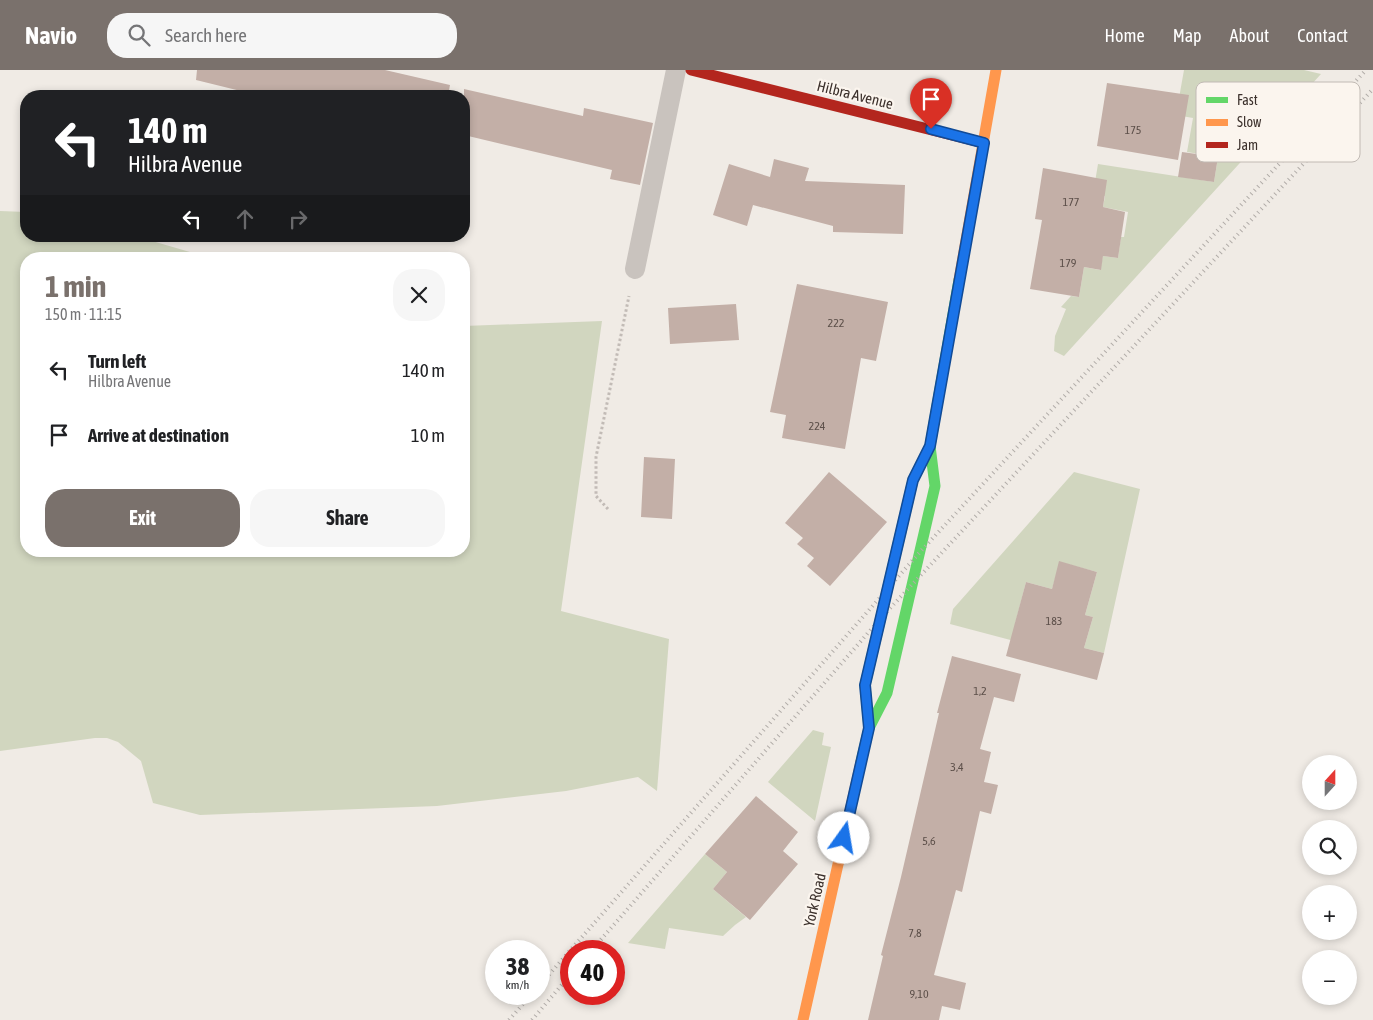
<!DOCTYPE html>
<html lang="en">
<head>
<meta charset="utf-8">
<style>
	:root { --surface:#fff; --page:#f6f6f6; --text:#202124; --muted:#757577; --accent:#7a716c }
	body { margin:0; font-family:"Asap Condensed",sans-serif; background:var(--page); color:var(--text); height:100vh; display:flex; flex-direction:column; font-size:19px; white-space:nowrap }
	* { box-sizing:border-box; margin:0 }
	p { font-size:16px; color:var(--muted) }
	.icon { flex:none; width:28px; height:28px; fill:none; stroke:currentColor; stroke-width:2; stroke-linecap:round; stroke-linejoin:round }
	.map { position:relative; flex:1; overflow:hidden }
	.drawer { position:absolute; left:20px; top:182px; width:450px; height:305px; display:flex; flex-direction:column; background:var(--surface); border-radius:20px; box-shadow:0 2px 8px #0003 }
	.drawer>* { flex:none }
	.hud { position:absolute; left:20px; top:20px; width:450px; height:152px; border-radius:20px; box-shadow:0 2px 8px #0003; background:#202124; color:#fff; overflow:hidden }
	.needle { width:32px; rotate:21deg }
	.controls { position:absolute; left:1302px; top:685px; display:grid; gap:10px }
	.controls a { display:grid; place-items:center; width:55px; height:55px; border-radius:50%; background:var(--surface); box-shadow:0 2px 8px #0003; font-size:25px }
	.speed { position:absolute; left:485px; top:870px; display:flex; gap:10px; font-size:25px; font-weight:700; text-align:center }
	.speed>* { display:grid; place-content:center; width:65px; height:65px; border-radius:50%; background:var(--surface); box-shadow:0 2px 8px #0003; line-height:1 }
	.speed small { font-size:12px; font-weight:400 }
	.speed .limit { border:8px solid #d22; background:#fff; color:#111 }
	.pin { position:absolute; display:grid; place-items:center; width:42px; height:42px; color:#fff; margin:-51px -21px; border-radius:50% 50% 50% 0; rotate:-45deg; box-shadow:0 0 5px #0007 }
	.pin .icon { rotate:45deg }
	.me { position:absolute; width:55px; margin:-28px; rotate:13deg; stroke-linejoin:round; filter:drop-shadow(0 0 4px #0008) }
	.turn { display:flex; align-items:center; gap:18px; height:105px; padding:0 25px; font-size:22px }
	.turn .icon { width:65px; height:65px; stroke-width:2.5 }
	.turn b { display:block; font-size:35px; line-height:42px }
	.lanes { display:flex; align-items:center; height:48px; padding:0 25px; background:#0003; justify-content:center; gap:25px; direction:ltr }
	.lanes .off { opacity:.35 }
	.round { display:grid; place-items:center; flex:none; width:52px; height:52px; border-radius:20px; background:var(--page) }
	.head { display:flex; align-items:center; justify-content:space-between; height:85px; padding:0 25px }
	h1 { font-size:30px; font-weight:700; line-height:38px; color:var(--accent) }
	.action { display:flex; gap:10px; margin-top:auto; padding:10px 25px }
	.action a { flex:1; height:58px; border-radius:20px; background:var(--accent); color:#fff; font-size:20px; font-weight:700; line-height:58px; text-align:center }
	.action a+a { background:var(--page); color:var(--text) }
	ul { padding:0; list-style:none }
	li { display:flex; align-items:center; gap:15px; height:65px; padding:0 25px }
	li div { flex:1 }
	li b { display:block; font-size:19px }
	li em { font-style:normal }
	header { display:flex; align-items:center; gap:30px; box-sizing:border-box; height:70px; padding:0 25px; background:var(--accent); color:#fff }
	header strong { font-size:24px }
	nav { display:flex; gap:28px; margin-inline-start:auto; font-size:18px }
	.search { width:350px; height:45px; background:var(--page); display:flex; align-items:center; gap:12px; box-sizing:border-box; padding:0 18px; border-radius:20px; color:var(--muted); font-size:19px }
	.map>svg:first-child { display:block }
</style>
</head>
<body>
<header>
<strong>Navio</strong>
<div class="search"><svg class="icon" aria-label="search" viewBox="0 0 24 24"><circle cx="10" cy="10" r="6"/><path d="M15 15l6 6"/></svg>Search here</div>
<nav><a>Home</a><a>Map</a><a>About</a><a>Contact</a></nav>
</header>
<div class="map">
<svg width="1373" height="950" viewBox="0 0 1373 950">
	<rect width="100%" height="100%" fill="#f0ebe5"/>
	<path fill="#d1d6bf" d="M1184 0H1304L1321 4 1064 286 1054 281 1055 266 1066 239 1061 237 1071 226 1079 227 1084 197 1100 200 1103 186 1118 188 1121 167H1124L1128 142 1103 137 1105 126 1093 124 1098 94 1214 112 1218 87 1187 82 1193 48 1176 45Z
		M0 141 26 142V166H135L214 189H26V481H464V256L602 251 561 541 669 569 657 721 638 707 566 721 437 736 200 745 153 733 141 691 118 672 107 668H95L0 681Z
		M1074 402 1140 419 1104 583 1084 578 1093 547 1085 545 1097 502 1060 492 1052 519 1026 512 1015 554 1038 560 1033 576 950 554 953 539Z
		M813 660 824 663 822 675 831 677 815 751 768 712Z
		M705 784 727 802 713 819 746 847 735 855 723 866 669 858 665 879 628 873Z"/>
	<path fill="#c3afa7" d="M197 0H385L450 15 448 26H261L196 10Z
		M1107 13 1189 25 1178 90 1097 76Z
		M464 19 583 46 584 38 653 53 640 115 610 109 612 100 464 65Z
		M1182 82 1218 87 1214 112 1178 107Z
		M774 89 809 98 805 111 905 115 903 164 833 162V156L753 135 747 156 713 145 729 94 770 107Z
		M1043 98 1107 110 1103 137 1125 142 1118 188 1103 186 1101 200 1084 197 1079 227 1030 219 1042 150 1035 149Z
		M797 214 888 232 876 291 861 288 845 379 782 368 786 345 770 342Z
		M736 234 739 270 670 274 668 238Z
		M644 387 675 389 672 449 641 447Z
		M829 402 887 452 830 516 807 496 814 488 797 474 803 468 785 453Z
		M1059 491 1097 502 1085 545 1093 547 1084 578 1104 583 1097 610 1006 586 1026 512 1052 519Z
		M952 586 1021 604 1014 632 994 627 980 679 991 682 984 712 998 715 991 744 980 741 962 822 956 820 934 905 966 913 960 940 942 936 939 950H868L883 886 881 885 901 807 939 643H937Z
		M756 726 798 762 783 781 798 794 750 850 713 819 727 802 705 784Z"/>
	<g fill="none" stroke-linecap="round" stroke-linejoin="round">
		<path stroke="#c2bbb6" stroke-width="3" stroke-dasharray="2.5 2.5" stroke-linecap="butt" d="M608 439 596 426V387L629 226"/>
		<path stroke="#c9c3be" stroke-width="20" d="M635 199 676 0"/>
		<path stroke="#63d668" stroke-width="11" d="M869 658 887 623 935 416 930 376 959 210
			M861 692 869 658 865 615 913 410 930 376"/>
		<path stroke="#ff974d" stroke-width="11" d="M959 210 996 0
			M803 950 861 692"/>
		<path stroke="#b3261e" stroke-width="11" d="M691 0 984 73"/>
		<path stroke="#b1aca8" stroke-width="4" stroke-dasharray="1 4" stroke-linecap="butt" d="M591 881 881 548 1373 19
			M539 916 920 482 1366 0
			M509 950 532 924
			M532 950 571 904"/>
	</g>
	<g fill="none" stroke-linecap="round" stroke-linejoin="round">
		<defs>
			<path id="route" d="M844 768 869 658 865 615 913 410 930 376 984 73 931 59"/>
		</defs>
		<use href="#route" stroke="#114b97" stroke-width="12"/>
		<use href="#route" stroke="#1a73e8" stroke-width="9"/>
	</g>
	<g text-anchor="middle" stroke-width="4.5" stroke-linejoin="round" paint-order="stroke">
		<g font-size="12" fill="#5d504a">
			<text x="1133" y="64">175</text>
			<text x="1071" y="136">177</text>
			<text x="1068" y="197">179</text>
			<text x="836" y="257">222</text>
			<text x="817" y="360">224</text>
			<text x="1054" y="555">183</text>
			<text x="980" y="625">1,2</text>
			<text x="957" y="701">3,4</text>
			<text x="929" y="775">5,6</text>
			<text x="915" y="867">7,8</text>
			<text x="919" y="928">9,10</text>
		</g>
		<g font-size="15" fill="#3b302b" stroke="#fbf5ee">
			<text transform="translate(855 25) rotate(14)" y="5">Hilbra Avenue</text>
			<text transform="translate(815 830) rotate(-77)" y="5">York Road</text>
		</g>
	</g>
	<rect x="1196" y="12" width="164" height="80" rx="8" fill="#fbf5ee" stroke="#c1bab4" stroke-width="1"/>
	<rect x="1206" y="27" width="22" height="6" fill="#63d668"/>
	<rect x="1206" y="49" width="22" height="7" fill="#ff974d"/>
	<rect x="1206" y="72" width="22" height="6" fill="#b3261e"/>
	<g font-size="14" fill="#3b302b">
		<text x="1237" y="35">Fast</text>
		<text x="1237" y="57">Slow</text>
		<text x="1237" y="80">Jam</text>
	</g>
</svg>
<div class="controls">
<a><svg class="needle" viewBox="-14 -14 28 28"><path d="M0-13l5 13h-10z" fill="#e53935"/><path d="M0 13l5-13h-10z" fill="#757577"/></svg></a>
<a><svg class="icon" aria-label="search" viewBox="0 0 24 24"><circle cx="10" cy="10" r="6"/><path d="M15 15l6 6"/></svg></a>
<a>+</a>
<a>−</a>
</div>
<div class="speed"><div>38<small>km/h</small></div><div class="limit">40</div></div>
<div class="pin" style="left:931px;top:59px;background:#d93025"><svg class="icon" aria-label="arrive" viewBox="0 0 24 24"><path d="M6 21V4h12l-3 4 3 4H6"/></svg></div>
<svg class="me" style="left:844px;top:768px" viewBox="-20 -20 40 40"><circle r="19" fill="#fff"/><path d="M0-13L10 11 0 6-10 11z" fill="#1a73e8"/></svg>
<div class="hud">
<div class="turn"><svg class="icon" aria-label="left" viewBox="0 0 24 24"><path d="M17 20v-9H6M10 6l-5 5 5 5"/></svg><div><b>140 m</b>Hilbra Avenue</div></div>
<div class="lanes"><svg class="icon" aria-label="left" viewBox="0 0 24 24"><path d="M17 20v-9H6M10 6l-5 5 5 5"/></svg><svg class="icon off" aria-label="ahead" viewBox="0 0 24 24"><path d="M12 20V5M6 11l6-6 6 6"/></svg><svg class="icon off" aria-label="right" viewBox="0 0 24 24"><path d="M7 20v-9h11M14 6l5 5-5 5"/></svg></div>
</div>
<section class="drawer">
<div class="head"><div><h1>1 min</h1><p>150 m · 11:15</p></div><a class="round"><svg class="icon" aria-label="close" viewBox="0 0 24 24"><path d="M6 6l12 12M18 6L6 18"/></svg></a></div>
<ul>
<li><svg class="icon" aria-label="left" viewBox="0 0 24 24"><path d="M17 20v-9H6M10 6l-5 5 5 5"/></svg><div><b>Turn left</b><p>Hilbra Avenue</p></div><em>140 m</em></li>
<li><svg class="icon" aria-label="arrive" viewBox="0 0 24 24"><path d="M6 21V4h12l-3 4 3 4H6"/></svg><div><b>Arrive at destination</b></div><em>10 m</em></li>
</ul>
<div class="action"><a>Exit</a><a>Share</a></div>
</section>
</div>
</body>
</html>
